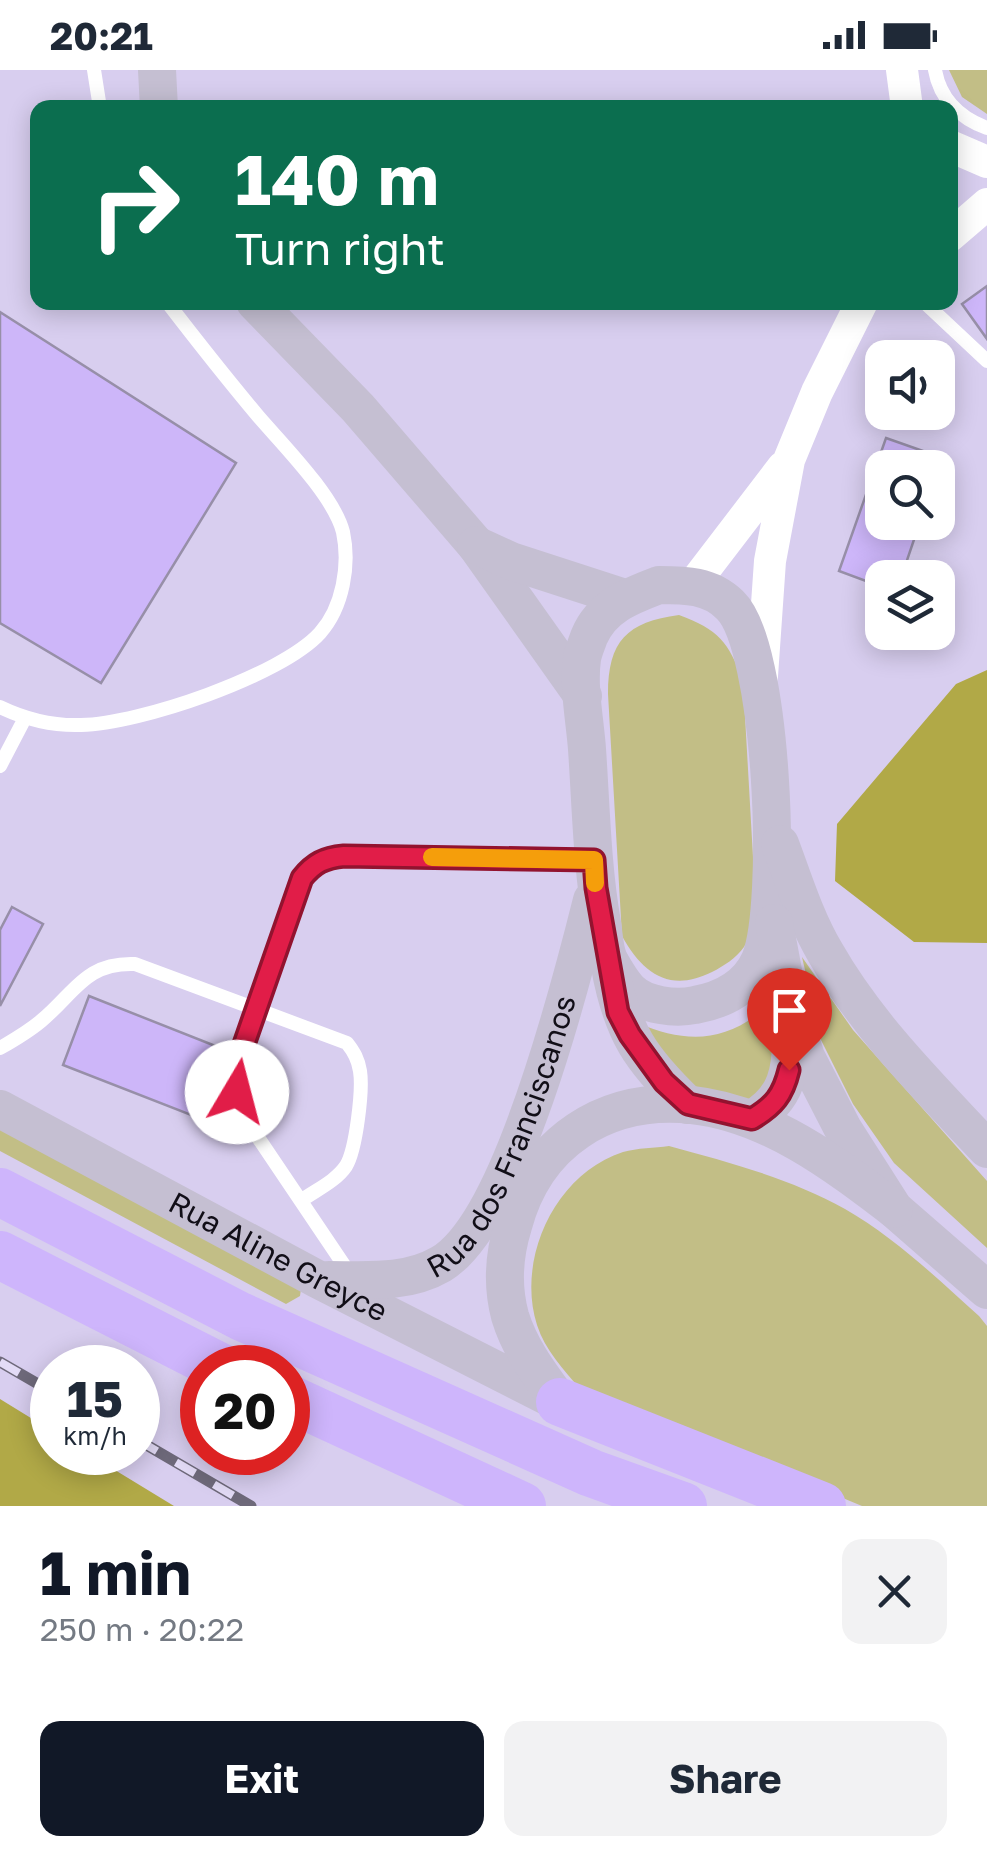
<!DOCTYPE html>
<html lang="en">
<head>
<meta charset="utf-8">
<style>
	:root { --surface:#fff; --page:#f2f2f3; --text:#1f2937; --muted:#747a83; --accent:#111827 }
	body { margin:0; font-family:"Golos Text",sans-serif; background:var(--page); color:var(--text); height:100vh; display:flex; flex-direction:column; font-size:38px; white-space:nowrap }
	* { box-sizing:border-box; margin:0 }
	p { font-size:32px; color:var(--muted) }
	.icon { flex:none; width:55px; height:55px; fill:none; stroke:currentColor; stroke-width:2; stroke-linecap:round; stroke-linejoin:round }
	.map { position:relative; height:1436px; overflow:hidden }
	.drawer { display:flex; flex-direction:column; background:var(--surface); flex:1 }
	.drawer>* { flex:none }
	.banner { position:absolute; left:30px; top:30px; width:928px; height:210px; border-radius:20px; box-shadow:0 5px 25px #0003; background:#0b6e4f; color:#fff; overflow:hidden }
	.tools { position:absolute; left:865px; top:270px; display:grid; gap:20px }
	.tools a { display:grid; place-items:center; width:90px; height:90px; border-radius:20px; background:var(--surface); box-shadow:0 5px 25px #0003; font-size:50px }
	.speed { position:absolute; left:30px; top:1275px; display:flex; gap:20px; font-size:50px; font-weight:700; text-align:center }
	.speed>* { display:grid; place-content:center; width:130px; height:130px; border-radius:50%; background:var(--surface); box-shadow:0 5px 25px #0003; line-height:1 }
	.speed small { font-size:25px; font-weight:400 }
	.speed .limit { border:15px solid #d22; background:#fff; color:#111 }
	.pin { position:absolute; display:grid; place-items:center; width:85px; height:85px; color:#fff; margin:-102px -42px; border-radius:50% 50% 50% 0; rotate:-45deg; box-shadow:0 0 10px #0007 }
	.pin .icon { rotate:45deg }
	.me { position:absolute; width:110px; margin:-55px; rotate:8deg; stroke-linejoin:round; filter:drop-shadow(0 0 8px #0008) }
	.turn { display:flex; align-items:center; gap:35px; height:210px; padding:0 40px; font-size:45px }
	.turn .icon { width:130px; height:130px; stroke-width:2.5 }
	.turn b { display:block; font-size:70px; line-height:85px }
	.round { display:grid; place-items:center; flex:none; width:105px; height:105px; border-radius:20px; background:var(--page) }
	.headline { display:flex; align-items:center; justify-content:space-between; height:170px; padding:0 40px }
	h1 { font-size:60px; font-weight:700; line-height:75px; color:var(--accent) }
	.button { display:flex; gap:20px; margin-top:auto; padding:20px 40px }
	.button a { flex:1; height:115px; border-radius:20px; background:var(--accent); color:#fff; font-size:40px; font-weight:700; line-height:115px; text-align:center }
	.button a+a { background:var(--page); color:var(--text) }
	.status { display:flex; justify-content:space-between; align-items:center; height:70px; padding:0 50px; background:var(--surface); direction:ltr }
	.status svg { height:28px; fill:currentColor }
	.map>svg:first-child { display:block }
</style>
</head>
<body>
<div class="status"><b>20:21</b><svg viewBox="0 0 49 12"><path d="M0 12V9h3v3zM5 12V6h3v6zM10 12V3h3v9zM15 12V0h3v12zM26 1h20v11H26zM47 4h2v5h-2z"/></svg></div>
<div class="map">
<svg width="987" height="1436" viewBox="0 0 987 1436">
	<rect width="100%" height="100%" fill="#e3dbf6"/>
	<path fill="#d8ceef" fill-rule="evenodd" d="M0 0H987V1436H0ZM38 38H950V232H38ZM882 288H938V342H882ZM882 398H938V452H882ZM882 508H938V562H882ZM52 1298H138V1382H52ZM202 1298H288V1382H202Z"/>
	<path fill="#c2be86" d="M949 0H987V44L962 27Z
		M679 545C719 560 728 571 743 611L756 840C753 851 750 868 744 877 736 888 724 896 712 902 670 923 643 904 622 866L608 624C608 571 627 552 679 545Z
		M802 887 853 960 987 1111V1178L894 1093 853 1034 821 970Z
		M761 942 778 997 767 1034 698 1021 637 953C684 972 719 974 761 942Z
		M0 1053 301 1219 300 1226 286 1234 0 1081Z
		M669 1076C728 1092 792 1109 845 1139 894 1167 938 1209 979 1246L987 1256V1436H862L580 1319C564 1300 545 1280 537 1255 516 1189 555 1104 623 1082 637 1078 655 1078 669 1076Z"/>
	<path fill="#b1a947" d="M987 600V873L914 872 835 811 837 754 956 614Z
		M0 1329 52 1361V1382L87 1383 174 1436H0Z"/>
	<path fill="#cdb6f9" stroke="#978fa8" stroke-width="2.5" d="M987 216V269L962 234Z
		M0 242 236 393 101 613 0 553Z
		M886 368 943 388 938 403V398H882V452H920L901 508H882V517L839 501Z
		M12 837 43 854 0 936V860Z
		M89 926 218 977 191 1045 63 995Z"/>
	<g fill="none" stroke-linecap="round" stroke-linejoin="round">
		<path stroke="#fff" stroke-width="14" d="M94 0 100 38
			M935 0C940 29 960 48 987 58
			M924 232 987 291
			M0 637C25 649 53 656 81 655 139 654 281 606 320 563 343 537 350 495 343 462 334 426 282 374 258 346 227 309 197 271 167 232
			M0 696 25 648
			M0 978C14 970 29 961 41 951 75 923 85 892 135 894L347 973C354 982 358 989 360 1001 363 1020 356 1080 346 1096 336 1111 316 1120 302 1130
			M352 1207 257 1066C239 1036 233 1014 241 980L302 808C314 792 324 788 344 786L593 790"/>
		<path stroke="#fff" stroke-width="32" d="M902 0 907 38
			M950 76 987 92
			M950 166 987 134
			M692 516 783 397
			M762 606 770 491 789 390 817 322 862 232"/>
		<g stroke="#c5bfd2" stroke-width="38">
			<path d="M157 0 159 38"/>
			<path d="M255 232 358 338 476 475 583 626"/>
			<path d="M476 475 511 491 625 528"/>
			<path d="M659 515C685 515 710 515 730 535 773 576 783 834 760 890 748 917 723 930 695 935 676 939 645 936 630 921 623 914 614 899 609 890 604 879 604 864 602 853 592 796 591 737 587 679 585 651 578 617 582 589 583 582 587 573 589 567 602 536 630 526 659 515Z"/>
			<path d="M780 774C794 811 805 848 825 882 867 956 929 1017 987 1079"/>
			<path d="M774 853 790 938 806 987 843 1059 894 1139 987 1220"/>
			<path d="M610 897C622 962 640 989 688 1035"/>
			<path id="s1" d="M0 1039 319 1210 553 1329"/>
			<path d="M752 1049C787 1029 792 1000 791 961"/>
			<path id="s2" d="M329 1210C366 1210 407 1214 441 1194 511 1152 572 910 592 830"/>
			<path d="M560 1332C540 1305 520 1279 510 1246 502 1216 504 1185 513 1156 535 1072 605 1026 692 1035 768 1043 835 1094 894 1139"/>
		</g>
		<path stroke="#ceb5fc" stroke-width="48" d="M0 1122 240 1246 591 1403 683 1436
			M0 1185 222 1298
			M288 1328 522 1436
			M560 1332 822 1436"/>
		<defs>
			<path id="rail" d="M0 1292 52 1322
				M138 1370 251 1436"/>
		</defs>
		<use href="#rail" stroke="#6e697a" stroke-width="11"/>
		<use href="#rail" stroke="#e3dbf6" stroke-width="8" stroke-dasharray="22" stroke-linecap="butt"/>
	</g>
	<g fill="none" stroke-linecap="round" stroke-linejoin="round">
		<defs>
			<path id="route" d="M237 1022 236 1003 242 980 302 808C314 793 324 788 344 786L594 790 596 818 618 942 630 965 664 1012 688 1034 752 1049C774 1036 783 1025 789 1000"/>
		</defs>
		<use href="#route" stroke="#92132f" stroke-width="25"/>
		<use href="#route" stroke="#e11d48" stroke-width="18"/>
		<path stroke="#f59e0b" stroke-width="18" d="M432 787 594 790 595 813"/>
	</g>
	<g text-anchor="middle" stroke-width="9" stroke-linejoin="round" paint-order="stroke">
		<g font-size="30" fill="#110e17" stroke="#e3dbf6">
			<text dy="10" stroke="none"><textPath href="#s2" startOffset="258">Rua dos Franciscanos</textPath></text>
			<text dy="10" stroke="none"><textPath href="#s1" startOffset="315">Rua Aline Greyce</textPath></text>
		</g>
	</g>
</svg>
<div class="tools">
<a><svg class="icon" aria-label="sound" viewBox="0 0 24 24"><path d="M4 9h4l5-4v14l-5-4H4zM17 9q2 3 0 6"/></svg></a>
<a><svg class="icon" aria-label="search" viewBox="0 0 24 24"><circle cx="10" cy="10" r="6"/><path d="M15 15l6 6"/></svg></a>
<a><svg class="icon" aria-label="layers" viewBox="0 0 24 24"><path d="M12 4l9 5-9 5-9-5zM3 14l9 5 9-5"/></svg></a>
</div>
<div class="speed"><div>15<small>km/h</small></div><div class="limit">20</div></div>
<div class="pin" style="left:789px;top:1000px;background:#d93025"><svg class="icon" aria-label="arrive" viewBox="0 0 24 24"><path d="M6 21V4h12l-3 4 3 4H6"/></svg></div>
<svg class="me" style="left:237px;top:1022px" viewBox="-20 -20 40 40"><circle r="19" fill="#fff"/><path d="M0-13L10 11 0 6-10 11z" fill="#e11d48"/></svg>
<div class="banner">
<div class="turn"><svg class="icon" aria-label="right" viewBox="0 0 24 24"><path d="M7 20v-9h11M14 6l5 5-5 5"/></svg><div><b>140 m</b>Turn right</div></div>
</div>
</div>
<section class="drawer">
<div class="headline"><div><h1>1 min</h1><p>250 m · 20:22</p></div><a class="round"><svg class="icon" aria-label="close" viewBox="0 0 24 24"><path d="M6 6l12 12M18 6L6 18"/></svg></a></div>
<div class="button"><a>Exit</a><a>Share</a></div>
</section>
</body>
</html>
